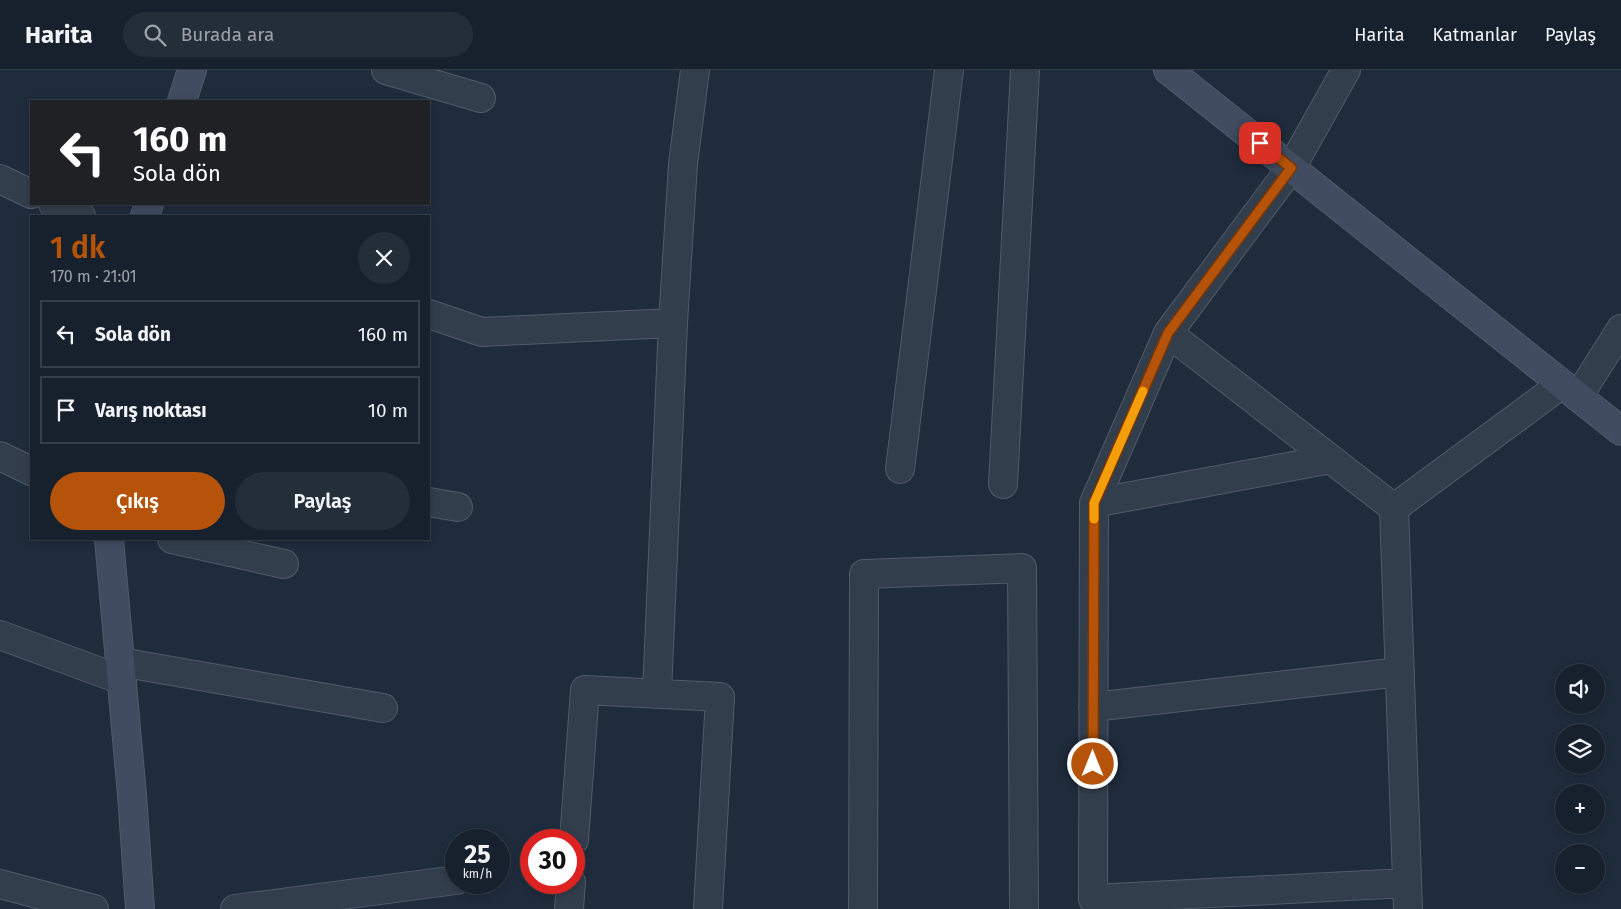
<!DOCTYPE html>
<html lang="tr">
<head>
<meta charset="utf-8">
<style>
	:root { --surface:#17212d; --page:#242e39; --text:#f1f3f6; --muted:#9ea3aa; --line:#363e49; --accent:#b45309 }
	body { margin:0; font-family:"Fira Sans",sans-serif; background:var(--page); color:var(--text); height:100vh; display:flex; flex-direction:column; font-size:19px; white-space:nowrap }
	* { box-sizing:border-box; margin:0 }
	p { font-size:16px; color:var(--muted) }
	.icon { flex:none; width:28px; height:28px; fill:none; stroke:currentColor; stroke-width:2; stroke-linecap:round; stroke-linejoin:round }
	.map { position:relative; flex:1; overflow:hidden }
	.drawer { position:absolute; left:30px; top:145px; width:400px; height:325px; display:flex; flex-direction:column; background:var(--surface); border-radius:0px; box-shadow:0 2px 8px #0003,0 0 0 1px var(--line) }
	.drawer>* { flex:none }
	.hud { position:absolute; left:30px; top:30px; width:400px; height:105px; border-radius:0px; box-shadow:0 2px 8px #0003,0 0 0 1px var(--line); background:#202124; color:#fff; overflow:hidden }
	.tools { position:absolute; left:1555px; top:594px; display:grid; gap:10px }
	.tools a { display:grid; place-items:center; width:50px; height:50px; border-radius:50%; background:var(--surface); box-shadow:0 2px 8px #0003,0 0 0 1px var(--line); font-size:25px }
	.speed { position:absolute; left:445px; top:759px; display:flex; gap:10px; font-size:25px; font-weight:700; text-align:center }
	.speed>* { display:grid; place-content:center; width:65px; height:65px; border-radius:50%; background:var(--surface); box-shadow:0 2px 8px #0003,0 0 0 1px var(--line); line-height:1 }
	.speed small { font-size:12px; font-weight:400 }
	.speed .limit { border:8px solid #d22; background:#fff; color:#111 }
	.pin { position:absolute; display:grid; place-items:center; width:42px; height:42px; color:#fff; margin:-21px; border-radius:10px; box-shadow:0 2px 8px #0006 }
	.me { position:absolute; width:55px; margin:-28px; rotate:0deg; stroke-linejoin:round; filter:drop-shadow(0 0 4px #0008) }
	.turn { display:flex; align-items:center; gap:18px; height:105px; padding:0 20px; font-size:22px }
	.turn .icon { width:65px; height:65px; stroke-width:2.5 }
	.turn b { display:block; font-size:35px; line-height:42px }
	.round { display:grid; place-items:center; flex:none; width:52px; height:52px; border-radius:26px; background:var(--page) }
	.head { display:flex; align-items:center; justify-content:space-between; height:85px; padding:0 20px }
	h1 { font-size:30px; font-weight:600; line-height:38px; color:var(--accent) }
	.primary-button { display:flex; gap:10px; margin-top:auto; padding:10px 20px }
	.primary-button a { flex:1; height:58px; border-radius:30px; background:var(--accent); color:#fff; font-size:20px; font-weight:600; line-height:58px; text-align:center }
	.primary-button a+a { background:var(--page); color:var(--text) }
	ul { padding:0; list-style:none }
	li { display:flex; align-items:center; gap:15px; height:68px; margin:0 10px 8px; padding:0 10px; border:2px solid var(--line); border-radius:0px }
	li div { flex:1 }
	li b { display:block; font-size:19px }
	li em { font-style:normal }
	header { display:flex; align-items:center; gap:30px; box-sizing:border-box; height:70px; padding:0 25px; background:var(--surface); border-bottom:1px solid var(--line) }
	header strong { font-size:24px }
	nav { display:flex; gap:28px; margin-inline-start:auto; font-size:18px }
	.search { width:350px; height:45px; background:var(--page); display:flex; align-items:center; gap:12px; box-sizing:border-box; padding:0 18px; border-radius:28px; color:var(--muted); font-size:19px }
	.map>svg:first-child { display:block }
</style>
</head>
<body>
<header>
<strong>Harita</strong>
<div class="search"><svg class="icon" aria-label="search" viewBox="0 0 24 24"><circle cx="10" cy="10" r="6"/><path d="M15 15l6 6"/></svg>Burada ara</div>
<nav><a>Harita</a><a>Katmanlar</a><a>Paylaş</a></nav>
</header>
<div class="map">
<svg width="1621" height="839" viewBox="0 0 1621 839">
	<rect width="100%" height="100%" fill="#1f2c3c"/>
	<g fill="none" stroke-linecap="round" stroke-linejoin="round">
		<defs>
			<path id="minor" d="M386 0 481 28
				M1346 0 1291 98 1168 263 1094 433 1093 829 1407 813
				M0 109 31 124
				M53 134 81 146
				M429 244 482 262 673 253
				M1168 263 1394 438
				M1578 327 1621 259
				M0 386 31 401
				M900 399 949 0
				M1003 414 1025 0
				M429 432 458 437
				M1094 433 1331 389
				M172 469 284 494
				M0 565 122 610
				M120 592 383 638
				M657 623 673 253 683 94 695 0
				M1093 637 1400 602
				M574 770 585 620 720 627 708 839
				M0 814 94 839
				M235 839 456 810
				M569 839 571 812
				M863 839 864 504 1022 498 1024 839
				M1408 839 1394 438 1562 314"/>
			<path id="secondary" d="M1168 0 1621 361
				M182 31 192 0
				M145 146 149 134
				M109 469 132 725 140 839"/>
		</defs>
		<use href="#minor" stroke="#515b6a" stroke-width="30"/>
		<use href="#secondary" stroke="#515b6a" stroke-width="30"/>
		<use href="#minor" stroke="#333e4c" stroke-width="28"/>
		<use href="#secondary" stroke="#414c60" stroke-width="28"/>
	</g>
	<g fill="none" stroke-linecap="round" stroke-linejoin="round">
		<defs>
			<path id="route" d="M1093 694 1094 433 1168 263 1291 98 1260 73"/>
		</defs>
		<use href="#route" stroke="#753606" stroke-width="12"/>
		<use href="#route" stroke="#b45309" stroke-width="9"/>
		<path stroke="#f59e0b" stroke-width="9" d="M1094 449V433L1143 321"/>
	</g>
</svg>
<div class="tools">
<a><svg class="icon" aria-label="sound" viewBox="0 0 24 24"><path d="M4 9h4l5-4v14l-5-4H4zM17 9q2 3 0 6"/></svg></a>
<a><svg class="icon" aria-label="layers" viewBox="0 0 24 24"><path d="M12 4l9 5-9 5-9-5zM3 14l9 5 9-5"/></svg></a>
<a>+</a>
<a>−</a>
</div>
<div class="speed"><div>25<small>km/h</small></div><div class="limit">30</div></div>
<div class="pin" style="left:1260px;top:73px;background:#d93025"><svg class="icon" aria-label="arrive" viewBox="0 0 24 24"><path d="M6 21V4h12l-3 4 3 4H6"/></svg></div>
<svg class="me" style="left:1093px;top:694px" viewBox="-20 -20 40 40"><circle r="17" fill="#b45309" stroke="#fff" stroke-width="3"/><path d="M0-11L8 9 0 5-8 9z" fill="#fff"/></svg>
<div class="hud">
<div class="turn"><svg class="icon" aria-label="left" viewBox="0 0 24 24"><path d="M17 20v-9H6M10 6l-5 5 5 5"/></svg><div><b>160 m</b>Sola dön</div></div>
</div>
<section class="drawer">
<div class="head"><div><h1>1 dk</h1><p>170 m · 21:01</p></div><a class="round"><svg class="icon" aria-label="close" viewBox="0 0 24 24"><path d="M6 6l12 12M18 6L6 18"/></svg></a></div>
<ul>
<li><svg class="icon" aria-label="left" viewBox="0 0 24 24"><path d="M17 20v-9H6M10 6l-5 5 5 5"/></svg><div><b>Sola dön</b></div><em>160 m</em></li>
<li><svg class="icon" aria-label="arrive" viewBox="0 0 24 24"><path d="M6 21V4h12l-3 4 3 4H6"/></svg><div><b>Varış noktası</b></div><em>10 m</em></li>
</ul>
<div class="primary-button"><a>Çıkış</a><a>Paylaş</a></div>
</section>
</div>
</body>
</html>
